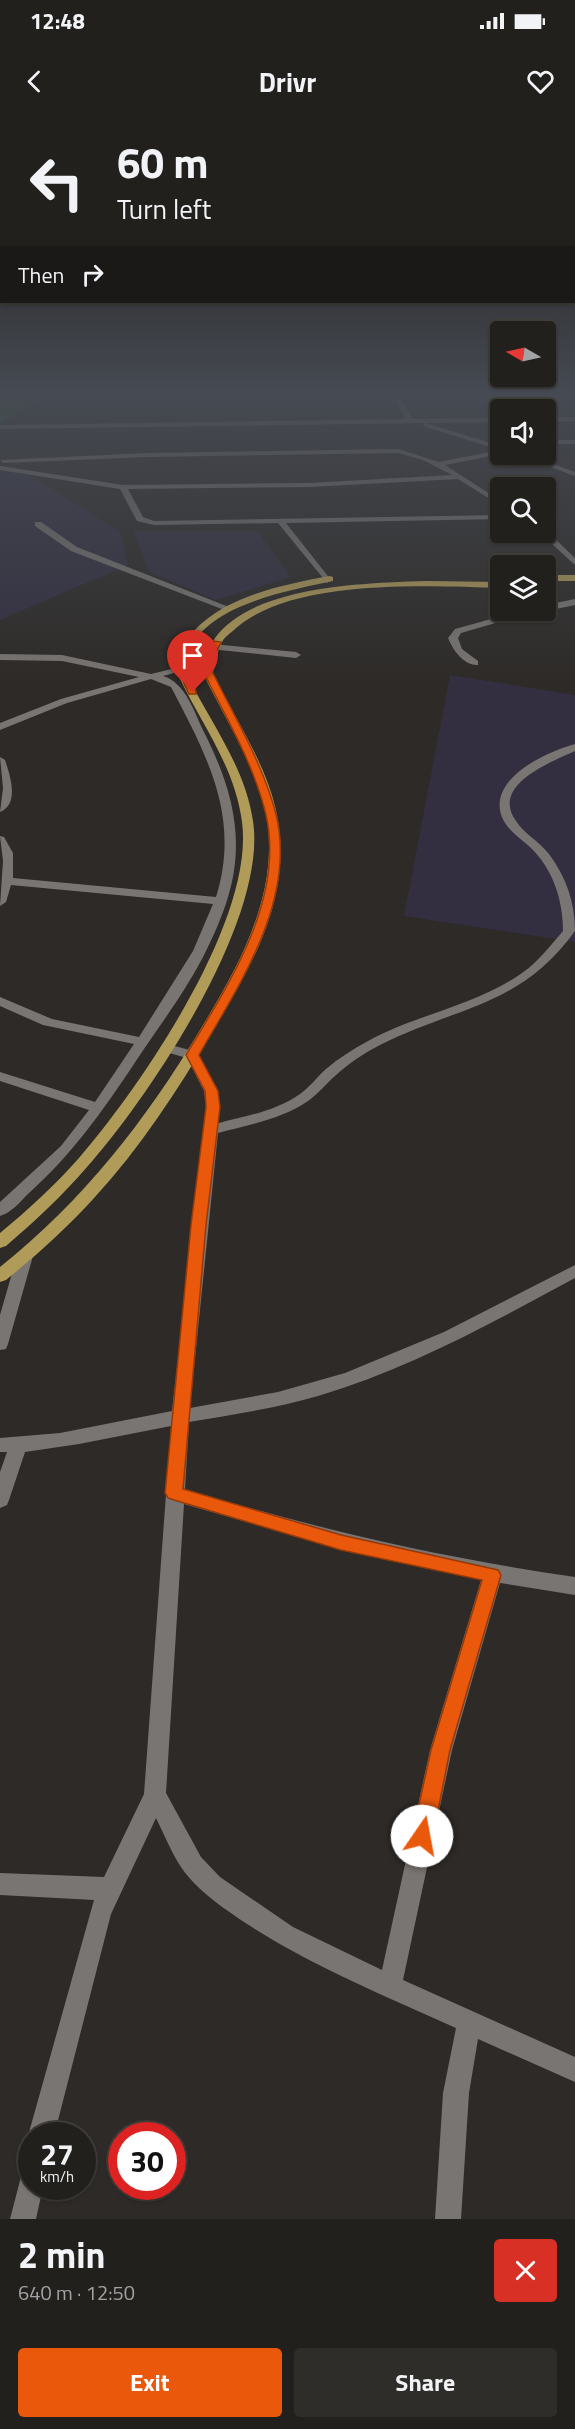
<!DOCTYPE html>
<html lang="en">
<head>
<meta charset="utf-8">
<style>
	:root { --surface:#22201d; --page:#2e2d2a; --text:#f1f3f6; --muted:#a2a3a4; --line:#3f3e3b; --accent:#ea580c }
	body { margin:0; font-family:"Titillium Web",sans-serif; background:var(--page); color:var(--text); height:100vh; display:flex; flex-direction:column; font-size:22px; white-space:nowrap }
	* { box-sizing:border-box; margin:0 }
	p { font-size:20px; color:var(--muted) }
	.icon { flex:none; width:33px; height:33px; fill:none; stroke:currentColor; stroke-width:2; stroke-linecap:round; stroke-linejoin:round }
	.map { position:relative; height:2099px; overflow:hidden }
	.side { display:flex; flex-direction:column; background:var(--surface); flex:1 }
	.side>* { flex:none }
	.hud { position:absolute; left:0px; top:0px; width:576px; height:183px; box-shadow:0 2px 4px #0004,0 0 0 2px var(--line); background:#22201d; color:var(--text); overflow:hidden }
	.needle { width:39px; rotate:279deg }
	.controls { position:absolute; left:490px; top:201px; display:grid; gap:12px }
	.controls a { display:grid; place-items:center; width:66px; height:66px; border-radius:6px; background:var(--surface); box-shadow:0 2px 4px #0004,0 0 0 2px var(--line); font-size:30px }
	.speed { position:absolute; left:18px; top:2002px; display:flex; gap:12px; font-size:30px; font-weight:700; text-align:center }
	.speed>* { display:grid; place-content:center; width:78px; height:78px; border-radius:50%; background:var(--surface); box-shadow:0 2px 4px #0004,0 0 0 2px var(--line); line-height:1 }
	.speed small { font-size:15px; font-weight:400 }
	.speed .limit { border:9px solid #d22; background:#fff; color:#111 }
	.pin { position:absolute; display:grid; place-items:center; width:51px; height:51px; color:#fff; margin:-62px -26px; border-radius:50% 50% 50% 0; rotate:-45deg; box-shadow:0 0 6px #0007 }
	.pin .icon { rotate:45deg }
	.me { position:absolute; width:66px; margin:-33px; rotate:12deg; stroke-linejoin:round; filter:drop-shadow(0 0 4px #0008) }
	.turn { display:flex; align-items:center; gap:21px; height:126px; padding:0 18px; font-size:27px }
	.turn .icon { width:78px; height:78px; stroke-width:2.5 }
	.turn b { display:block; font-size:42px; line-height:51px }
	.then { display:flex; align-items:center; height:57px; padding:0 18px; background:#0003; gap:12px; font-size:22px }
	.round { display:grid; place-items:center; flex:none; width:63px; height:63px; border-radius:6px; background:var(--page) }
	.headline { display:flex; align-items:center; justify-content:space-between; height:102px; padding:0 18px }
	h1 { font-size:36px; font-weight:700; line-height:45px }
	.button { display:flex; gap:12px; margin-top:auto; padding:12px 18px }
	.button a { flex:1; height:69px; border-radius:6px; background:var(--accent); color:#fff; font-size:24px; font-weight:700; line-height:69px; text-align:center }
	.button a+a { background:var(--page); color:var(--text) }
	.status { display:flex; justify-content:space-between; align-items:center; height:42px; padding:0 30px; background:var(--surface); direction:ltr }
	.status svg { height:16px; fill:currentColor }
	header { display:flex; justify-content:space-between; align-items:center; height:78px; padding:0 18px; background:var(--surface); font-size:27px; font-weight:700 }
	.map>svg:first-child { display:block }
</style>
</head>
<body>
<div class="status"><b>12:48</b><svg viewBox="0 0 49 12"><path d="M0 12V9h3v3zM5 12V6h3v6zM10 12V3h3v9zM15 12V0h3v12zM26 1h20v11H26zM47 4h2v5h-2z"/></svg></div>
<header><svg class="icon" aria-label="back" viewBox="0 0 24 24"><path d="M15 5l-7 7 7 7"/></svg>Drivr<svg class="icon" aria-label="heart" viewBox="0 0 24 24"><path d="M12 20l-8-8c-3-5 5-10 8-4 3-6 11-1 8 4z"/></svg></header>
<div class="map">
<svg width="575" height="2099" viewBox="0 0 575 2099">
	<rect width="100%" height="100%" fill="#2d2a27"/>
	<path fill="#332f40" d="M22 350 120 412 128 445 0 500V351Z
		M133 411H257L291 457 216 480 149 452Z
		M450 555 575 575V822L404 796Z"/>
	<path fill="#27612a" d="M0 275H48L0 303Z"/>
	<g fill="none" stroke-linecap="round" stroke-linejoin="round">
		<path fill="#797572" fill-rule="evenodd" d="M392 275H398L413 299 501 298V302L425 303 501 326V334L445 345 501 381V386L458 359 309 367 128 369 143 397 154 401 501 395V399L286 403 331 460 327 463 278 403 154 405 137 401 120 369 0 350V346L123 365 309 363 452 355 423 340 398 333 148 337 3 343 0 340 148 333 398 329 439 342 500 330 423 306 424 303 0 309V305L406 299Z
			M546 297H575V301H546Z
			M546 320H575V324H546Z
			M515 334H526L575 352V356Z
			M35 402H41L77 427 234 489 227 491 71 431 35 406Z
			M546 410 575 438V445L539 412H546Z
			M575 479V485L546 491 545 490 546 485Z
			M524 490H540L461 513 458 518 462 529 478 541V545C464 546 453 530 448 518L455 509Z
			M213 524 296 532 301 535 296 538 210 529V525Z
			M0 534 62 535 151 554 184 546V550L163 556C186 563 194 592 204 612 225 654 240 696 235 743 232 773 220 802 207 829 190 864 166 897 144 929 108 983 77 1030 28 1074 20 1082 11 1093 0 1096V1082L61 1026 89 990 0 961V952L95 982 134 924 43 905 0 886V877L52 899 139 917 193 831 213 784 11 765 6 782 0 786 3 741 0 716 4 717 13 733V758L216 777C241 697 207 636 171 567L151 559 67 583 0 610V603L61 579 139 557 62 541 0 540Z
			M575 624V631C551 642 490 665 516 701 524 714 539 721 549 734 566 757 575 782 575 811 519 888 457 886 380 925 364 933 348 944 335 956 326 964 318 974 308 981 282 999 248 1005 218 1013L190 1288 278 1272 345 1253 444 1212 575 1145V1158C492 1203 409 1249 318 1276 276 1288 232 1295 189 1302L185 1369C313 1408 442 1438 575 1457V1475L500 1463 452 1630 403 1860 575 1937V1962L478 1919 469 1973 461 2099H435L443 1973 456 1908C385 1876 312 1846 247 1804 225 1789 203 1775 186 1754 174 1739 165 1716 156 1698L111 1794 54 2016H32V2024L28 2016 94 1780 0 1775V1753L104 1757 144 1674 171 1306 79 1324 25 1332 9 1380 7 1385 0 1388V1352L7 1332H0V1318L60 1313 172 1291 206 987 204 971 187 938 162 931 160 928 162 925 167 924 197 932 218 971 219 1003C246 996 276 991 300 974 310 967 317 957 326 949 339 938 353 929 368 921 417 894 475 886 522 853 538 842 550 826 563 811 563 780 553 749 530 727 520 718 507 710 502 697 487 659 546 632 575 624ZM184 1384 322 1424 481 1460 430 1630 382 1850 293 1807 220 1757 201 1737 166 1673Z
			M0 637 5 640C10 655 20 684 0 692L3 668Z
			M25 1130 31 1132 33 1136 8 1224 6 1229 0 1230V1195L17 1136 19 1132Z
			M32 2045V2067H43L36 2099H10L23 2049Z"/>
		<path fill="#b19b58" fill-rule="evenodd" d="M546 455H575V461H546Z
			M330 456 333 457V461C291 470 203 485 189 534 186 543 185 549 188 557 212 605 245 647 253 701 268 799 151 975 87 1047 62 1076 35 1101 6 1126L0 1128V1113C28 1090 55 1065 79 1038 141 966 255 800 242 702 235 647 202 605 179 557 175 547 178 535 183 526 210 479 280 465 330 456Z
			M427 461 501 462V468C427 466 292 458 235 509 231 513 224 517 222 522 217 531 216 543 213 553 236 602 272 651 279 707 283 737 279 767 270 796 257 838 233 877 211 914 177 971 140 1028 95 1077 68 1107 38 1134 6 1160L0 1162V1147C83 1081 146 1000 200 910 237 849 276 781 268 707 261 652 226 602 203 553 206 543 208 527 215 518 253 465 367 463 427 461Z"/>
	</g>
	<linearGradient id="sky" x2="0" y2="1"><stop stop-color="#191715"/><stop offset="0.48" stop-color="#464a52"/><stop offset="1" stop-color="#464a52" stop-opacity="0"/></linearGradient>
	<rect width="575" height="569" fill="url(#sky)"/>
	<path fill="#ea580c" stroke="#983908" stroke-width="1.5" d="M188 518 221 522 214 537 213 553C235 598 263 644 276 694 297 780 239 865 199 935L218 971 220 987 206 1105 183 1369 341 1415 498 1450 501 1455 450 1630 433 1716 430 1723 422 1726 415 1723 412 1716 431 1630 482 1460 341 1430 174 1380 168 1378 165 1373 191 1105 206 987 205 971 186 935C228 865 285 781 266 695 254 644 226 598 204 553L205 537 211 524 194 522C177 551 196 553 196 574H189C178 553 175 539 188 518Z"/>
</svg>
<div class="controls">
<a><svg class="needle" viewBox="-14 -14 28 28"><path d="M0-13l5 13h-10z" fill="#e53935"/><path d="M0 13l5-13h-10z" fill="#a2a3a4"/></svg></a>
<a><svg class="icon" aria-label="sound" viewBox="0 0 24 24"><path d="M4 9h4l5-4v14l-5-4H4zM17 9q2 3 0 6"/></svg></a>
<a><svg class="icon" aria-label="search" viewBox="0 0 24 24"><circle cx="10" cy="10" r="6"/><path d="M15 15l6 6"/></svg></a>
<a><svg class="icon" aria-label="layers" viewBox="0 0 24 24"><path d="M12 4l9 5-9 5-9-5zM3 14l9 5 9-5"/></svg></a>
</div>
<div class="speed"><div>27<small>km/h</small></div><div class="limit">30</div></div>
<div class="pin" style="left:193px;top:572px;background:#d93025"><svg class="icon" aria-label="arrive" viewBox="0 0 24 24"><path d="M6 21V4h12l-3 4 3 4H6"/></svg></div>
<svg class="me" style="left:422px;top:1716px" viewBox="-20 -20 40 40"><circle r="19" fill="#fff"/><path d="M0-13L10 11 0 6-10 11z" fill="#ea580c"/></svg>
<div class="hud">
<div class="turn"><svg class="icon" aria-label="left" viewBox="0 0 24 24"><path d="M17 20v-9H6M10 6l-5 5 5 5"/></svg><div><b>60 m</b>Turn left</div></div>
<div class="then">Then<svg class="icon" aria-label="right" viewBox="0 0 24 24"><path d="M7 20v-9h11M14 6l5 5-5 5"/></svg></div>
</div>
</div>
<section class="side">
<div class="headline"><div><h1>2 min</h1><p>640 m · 12:50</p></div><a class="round" style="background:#d93025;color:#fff"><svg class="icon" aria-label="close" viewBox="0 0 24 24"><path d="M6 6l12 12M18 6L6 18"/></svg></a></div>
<div class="button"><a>Exit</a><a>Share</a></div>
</section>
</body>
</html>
